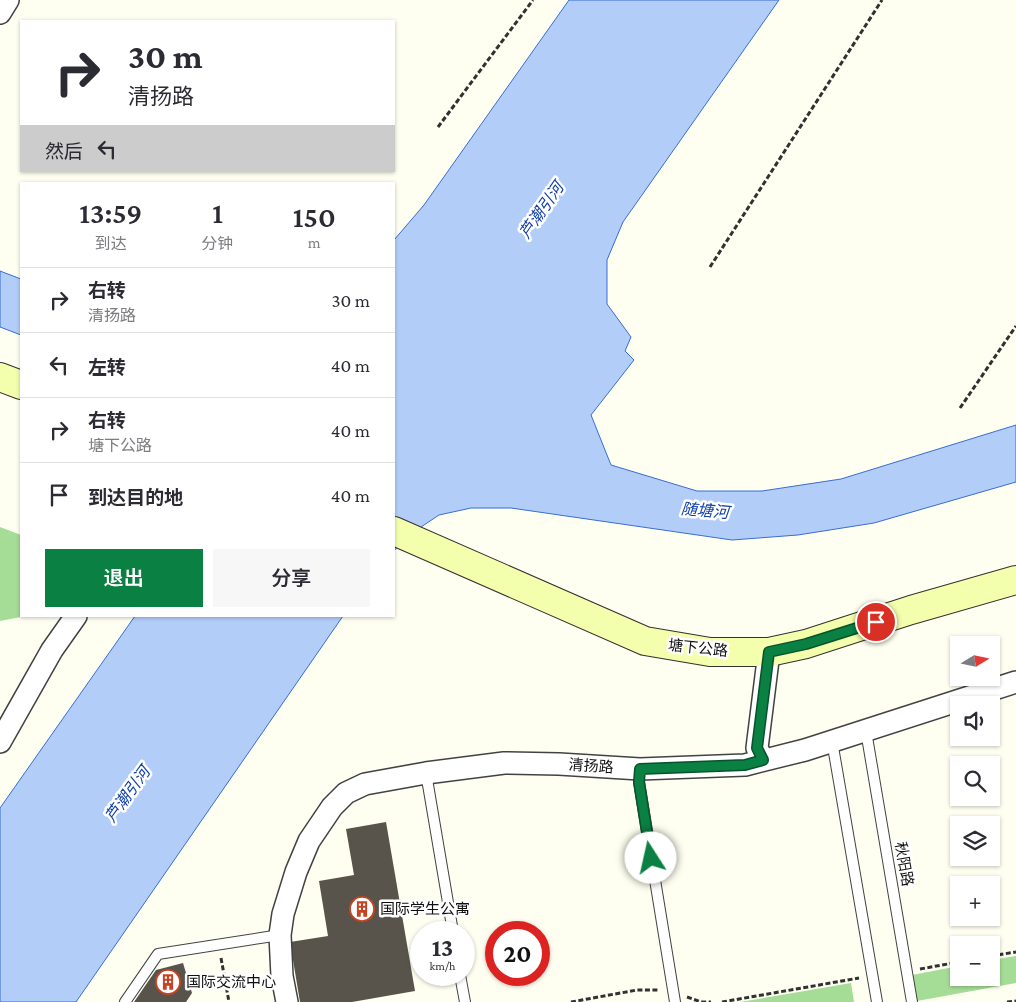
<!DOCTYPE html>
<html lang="zh">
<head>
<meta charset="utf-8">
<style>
	:root { --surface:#fff; --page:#f7f7f7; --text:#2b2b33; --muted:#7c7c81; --line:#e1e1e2; --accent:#0b8043 }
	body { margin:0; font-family:"Crimson Pro","Noto Sans SC",serif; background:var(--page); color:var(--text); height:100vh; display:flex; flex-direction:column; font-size:19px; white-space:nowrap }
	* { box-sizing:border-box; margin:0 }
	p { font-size:16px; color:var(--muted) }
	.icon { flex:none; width:28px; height:28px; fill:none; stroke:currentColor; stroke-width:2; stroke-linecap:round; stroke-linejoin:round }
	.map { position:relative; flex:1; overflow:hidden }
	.details { position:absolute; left:20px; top:182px; width:375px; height:435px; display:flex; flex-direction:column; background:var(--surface); border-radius:0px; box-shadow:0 1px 4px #0004 }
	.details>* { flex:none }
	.top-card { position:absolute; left:20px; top:20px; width:375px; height:152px; border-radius:0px; box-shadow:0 1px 4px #0004; background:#fff; color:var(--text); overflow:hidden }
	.needle { width:32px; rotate:80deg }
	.fabs { position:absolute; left:950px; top:636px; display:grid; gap:10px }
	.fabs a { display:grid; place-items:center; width:50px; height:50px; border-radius:0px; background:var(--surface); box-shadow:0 1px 4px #0004; font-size:25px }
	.speed { position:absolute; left:410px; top:921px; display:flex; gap:10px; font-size:25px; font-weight:700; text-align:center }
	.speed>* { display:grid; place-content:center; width:65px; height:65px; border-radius:50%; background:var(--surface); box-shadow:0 1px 4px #0004; line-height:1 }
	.speed small { font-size:12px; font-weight:400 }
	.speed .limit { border:8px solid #d22; background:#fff; color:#111 }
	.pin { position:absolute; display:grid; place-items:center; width:42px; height:42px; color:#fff; margin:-21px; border:2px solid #fff; border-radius:50%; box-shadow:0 1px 5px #0007 }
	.me { position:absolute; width:55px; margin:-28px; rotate:350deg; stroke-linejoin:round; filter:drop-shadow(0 0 4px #0008) }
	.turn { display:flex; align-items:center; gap:18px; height:105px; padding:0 25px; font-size:22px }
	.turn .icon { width:65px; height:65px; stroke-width:2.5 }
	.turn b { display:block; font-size:35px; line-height:42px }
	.then { display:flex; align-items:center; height:48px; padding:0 25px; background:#0003; gap:10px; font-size:19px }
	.eta { display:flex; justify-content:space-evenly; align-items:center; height:85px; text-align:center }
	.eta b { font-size:30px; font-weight:600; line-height:35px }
	.cta { display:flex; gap:10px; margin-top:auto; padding:10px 25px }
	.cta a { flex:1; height:58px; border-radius:0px; background:var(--accent); color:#fff; font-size:20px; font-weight:600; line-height:58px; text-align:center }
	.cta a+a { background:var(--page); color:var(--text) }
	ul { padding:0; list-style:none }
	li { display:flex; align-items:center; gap:15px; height:65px; padding:0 25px; border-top:1px solid var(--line) }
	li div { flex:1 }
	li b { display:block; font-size:19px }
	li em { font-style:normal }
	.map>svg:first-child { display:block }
</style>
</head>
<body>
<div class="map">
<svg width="1016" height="1002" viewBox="0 0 1016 1002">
	<rect width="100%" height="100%" fill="#fefff1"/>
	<path fill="#a5dd97" d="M0 527 21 535V616H26L0 621Z
		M1016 956V983L917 1001 912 975 959 966V978H991V960Z
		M851 983 854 1002H740Z"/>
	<path fill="#b3cdf9" stroke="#376dd4" d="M569 0H779L623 222 607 260V304L631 337 625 351 634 360 591 415 611 465 697 491H762L841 479 1016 425V482L874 523 798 535 732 540 511 508H471L439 515 406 537 394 551V240L424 205Z
		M0 271 21 279V335L0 327Z
		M135 616H343L76 1002H0V808Z"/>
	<path fill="#59544b" d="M386 822 415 991 352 1002H300L290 942 328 936 319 881 354 875 346 829Z
		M183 963 192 993 186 1002H134L156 970Z"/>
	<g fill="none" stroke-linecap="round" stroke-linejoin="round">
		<defs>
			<path id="lane" d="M866 731 912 1002
				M832 741 877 1002
				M640 769 639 782 675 1002
				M426 773 453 932
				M460 975 465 1002
				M125 1002 158 954 280 935"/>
			<path id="street" d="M0 13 8 0
				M0 742 52 650 76 616
				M763 760 757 748 769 652
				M287 1002 282 976 280 935 283 914 296 872 309 841 332 807 346 793 365 784 426 773 504 763 559 764 640 769 745 765 805 750 1016 682"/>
			<path id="secondary" d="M0 377 21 385
				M394 531 645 641 710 652H769L806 644 911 610 1016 580"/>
		</defs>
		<use href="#lane" stroke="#424242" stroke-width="12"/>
		<use href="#street" stroke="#424242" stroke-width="24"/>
		<use href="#secondary" stroke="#313131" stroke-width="30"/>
		<path stroke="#313131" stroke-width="3" stroke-dasharray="5 2.5" stroke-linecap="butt" d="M438 127 533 0
			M710 267 882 0
			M960 408 1016 326
			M991 956 1016 952
			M221 958 229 1002
			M920 969 959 962
			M687 997 701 1002H711
			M571 1002 637 990H659
			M722 1002 859 978
			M1007 1002 1016 1001"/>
		<use href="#lane" stroke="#fff" stroke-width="10"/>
		<use href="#street" stroke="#fff" stroke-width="21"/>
		<use href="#secondary" stroke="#f3ffac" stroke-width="28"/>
	</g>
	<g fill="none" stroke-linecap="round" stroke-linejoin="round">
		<defs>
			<path id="route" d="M651 858 639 782 640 769 745 765 763 760 757 748 769 652 806 644 876 622"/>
		</defs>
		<use href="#route" stroke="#07532c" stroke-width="12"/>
		<use href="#route" stroke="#0b8043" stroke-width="9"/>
	</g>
	<defs>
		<symbol id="building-ring" viewBox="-11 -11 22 22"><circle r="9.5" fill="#fff" stroke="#c74220" stroke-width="1.5"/><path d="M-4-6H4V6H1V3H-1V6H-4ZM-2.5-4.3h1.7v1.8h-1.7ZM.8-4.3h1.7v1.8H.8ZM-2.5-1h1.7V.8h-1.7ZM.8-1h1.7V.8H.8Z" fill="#c74220"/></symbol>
	</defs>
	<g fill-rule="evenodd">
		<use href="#building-ring" x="348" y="895" width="28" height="28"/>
		<use href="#building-ring" x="154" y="968" width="28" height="28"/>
	</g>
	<g text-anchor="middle" stroke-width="5" stroke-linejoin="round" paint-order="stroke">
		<g font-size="15" fill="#0f0f0f" stroke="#fff">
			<text transform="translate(698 648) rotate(6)" y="5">塘下公路</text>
			<text transform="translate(591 766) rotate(4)" y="5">清扬路</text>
			<text transform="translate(904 864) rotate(80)" y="5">秋阳路</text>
		</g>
		<g font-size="15" fill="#0f0f0f" stroke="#fff" text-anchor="start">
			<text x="380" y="914">国际学生公寓</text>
			<text x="186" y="987">国际交流中心</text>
		</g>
		<g font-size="16" font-style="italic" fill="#1140a8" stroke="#fff">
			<text transform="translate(541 210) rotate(-55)" y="6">芦潮引河</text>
			<text transform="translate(705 510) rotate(5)" y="6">随塘河</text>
			<text transform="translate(127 794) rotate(-54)" y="6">芦潮引河</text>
		</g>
	</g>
</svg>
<div class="fabs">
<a><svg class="needle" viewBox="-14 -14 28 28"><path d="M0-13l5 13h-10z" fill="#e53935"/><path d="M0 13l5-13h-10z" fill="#7c7c81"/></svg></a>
<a><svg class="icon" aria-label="sound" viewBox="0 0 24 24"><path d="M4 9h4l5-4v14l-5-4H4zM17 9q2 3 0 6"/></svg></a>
<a><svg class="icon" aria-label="search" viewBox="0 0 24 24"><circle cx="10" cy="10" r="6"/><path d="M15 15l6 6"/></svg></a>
<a><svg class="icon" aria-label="layers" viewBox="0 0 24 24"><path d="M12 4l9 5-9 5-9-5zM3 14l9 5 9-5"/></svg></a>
<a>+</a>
<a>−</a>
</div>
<div class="speed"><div>13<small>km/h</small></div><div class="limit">20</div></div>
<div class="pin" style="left:876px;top:622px;background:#d93025"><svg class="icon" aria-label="arrive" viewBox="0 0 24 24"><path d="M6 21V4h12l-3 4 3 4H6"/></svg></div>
<svg class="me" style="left:651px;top:858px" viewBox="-20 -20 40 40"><circle r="19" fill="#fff"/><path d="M0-13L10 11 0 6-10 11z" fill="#0b8043"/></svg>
<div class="top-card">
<div class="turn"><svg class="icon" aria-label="right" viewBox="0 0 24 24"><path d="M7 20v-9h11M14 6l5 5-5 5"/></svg><div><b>30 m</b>清扬路</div></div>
<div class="then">然后<svg class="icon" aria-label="left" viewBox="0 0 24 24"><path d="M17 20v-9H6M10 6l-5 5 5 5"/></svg></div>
</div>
<section class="details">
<div class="eta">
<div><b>13:59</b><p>到达</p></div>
<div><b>1</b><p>分钟</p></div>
<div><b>150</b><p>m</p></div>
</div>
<ul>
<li><svg class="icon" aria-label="right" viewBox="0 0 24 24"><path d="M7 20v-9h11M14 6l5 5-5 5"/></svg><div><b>右转</b><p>清扬路</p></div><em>30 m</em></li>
<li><svg class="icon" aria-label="left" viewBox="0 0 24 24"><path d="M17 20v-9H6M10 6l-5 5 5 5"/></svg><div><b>左转</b></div><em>40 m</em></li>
<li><svg class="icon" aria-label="right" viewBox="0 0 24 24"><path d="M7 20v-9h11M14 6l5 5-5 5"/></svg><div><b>右转</b><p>塘下公路</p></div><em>40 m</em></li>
<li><svg class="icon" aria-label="arrive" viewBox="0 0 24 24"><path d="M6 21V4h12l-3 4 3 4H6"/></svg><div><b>到达目的地</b></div><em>40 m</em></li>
</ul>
<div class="cta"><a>退出</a><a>分享</a></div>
</section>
</div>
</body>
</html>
